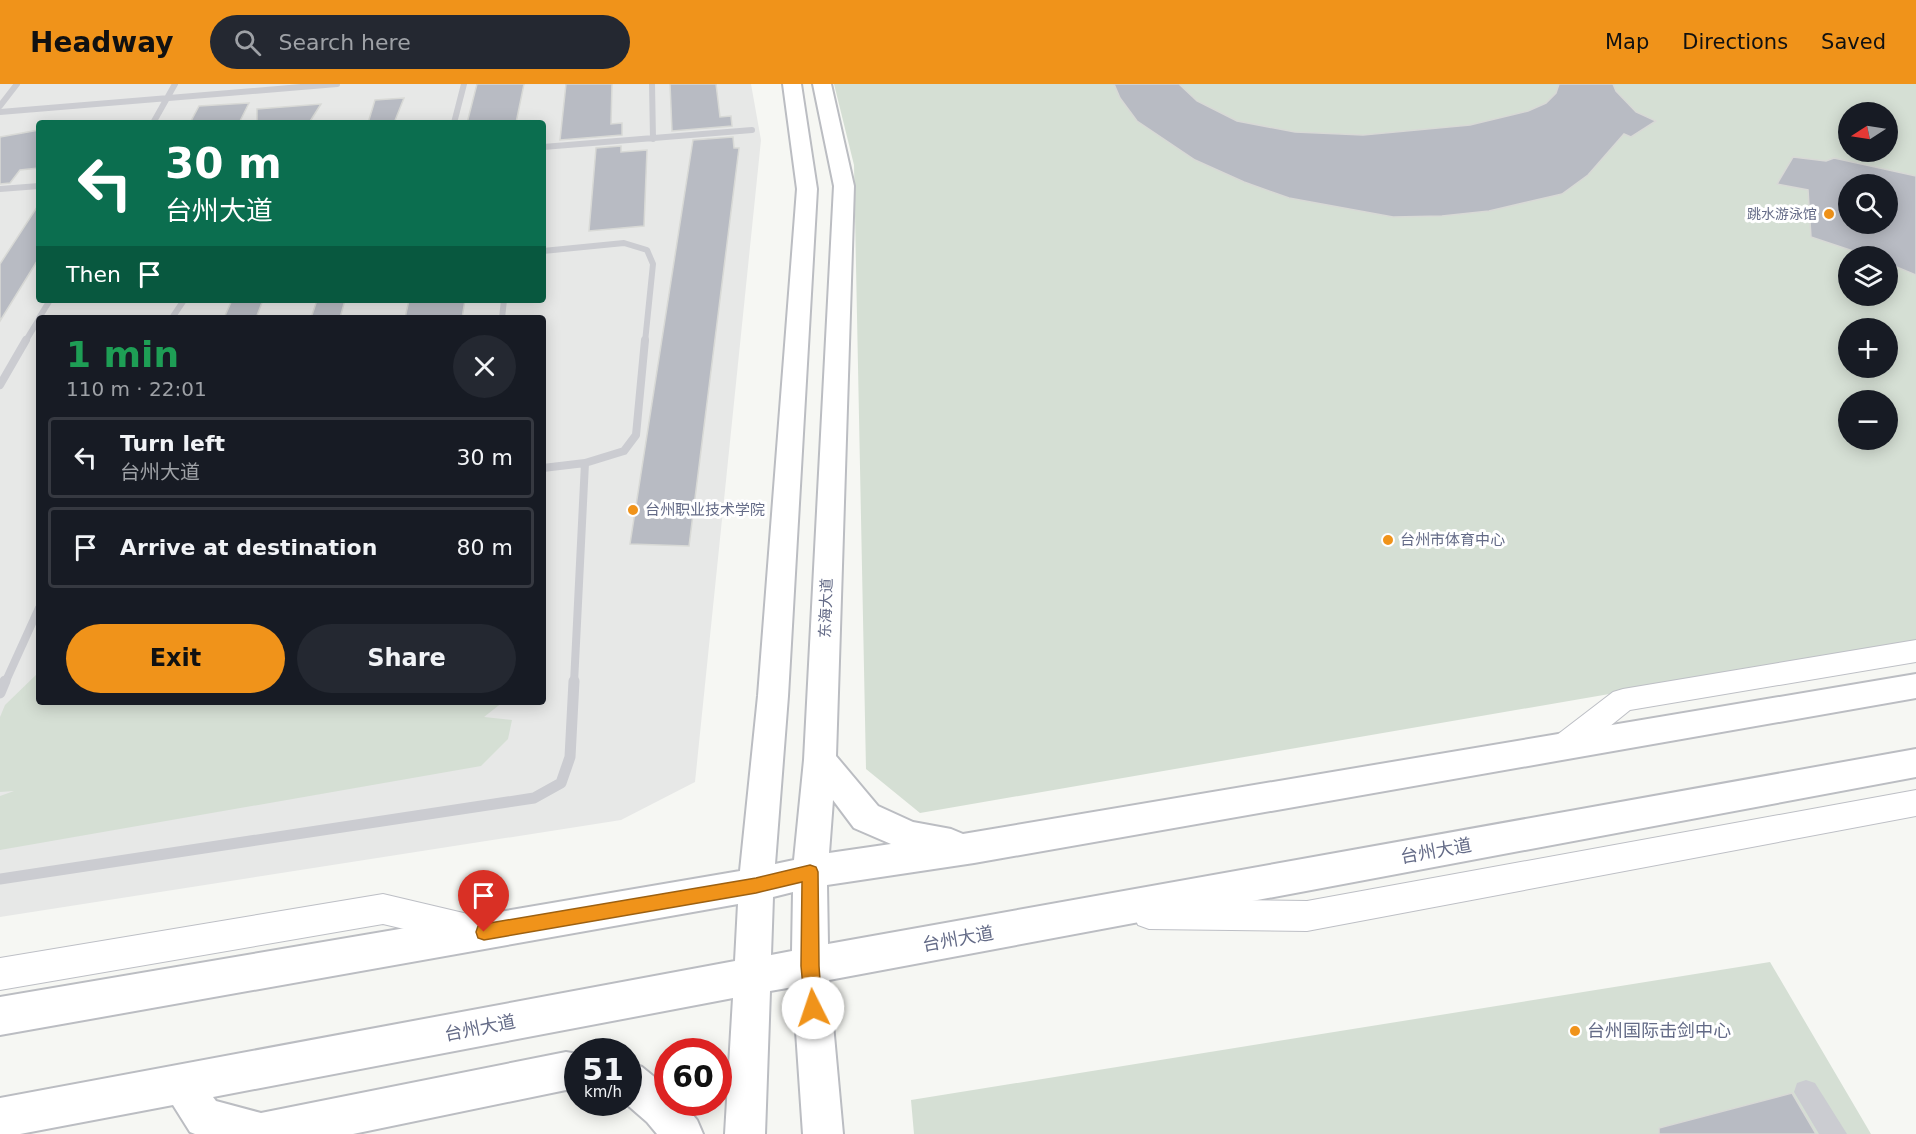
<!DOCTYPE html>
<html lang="en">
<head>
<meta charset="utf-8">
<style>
	:root { --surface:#171b24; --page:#242831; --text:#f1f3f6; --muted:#9ea1a6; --line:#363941; --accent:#f0931a }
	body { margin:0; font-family:"DejaVu Sans","Noto Sans SC",sans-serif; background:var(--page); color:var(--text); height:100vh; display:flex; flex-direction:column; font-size:22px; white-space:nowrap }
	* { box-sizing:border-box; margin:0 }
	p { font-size:20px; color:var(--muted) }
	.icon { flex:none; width:33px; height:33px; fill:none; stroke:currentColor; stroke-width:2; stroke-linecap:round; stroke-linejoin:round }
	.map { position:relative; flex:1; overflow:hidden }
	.sheet { position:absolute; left:36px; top:231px; width:510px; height:390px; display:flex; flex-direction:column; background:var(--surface); border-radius:6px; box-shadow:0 3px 15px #0003 }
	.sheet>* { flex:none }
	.top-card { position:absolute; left:36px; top:36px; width:510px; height:183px; border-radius:6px; box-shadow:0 3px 15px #0003; background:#0b6e4f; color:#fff; overflow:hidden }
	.needle { width:39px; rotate:258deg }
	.fabs { position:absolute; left:1838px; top:18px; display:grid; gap:12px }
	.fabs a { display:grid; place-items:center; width:60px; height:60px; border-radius:50%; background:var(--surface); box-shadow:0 3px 15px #0003; font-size:30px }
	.speed { position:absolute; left:564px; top:954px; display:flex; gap:12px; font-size:30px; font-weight:700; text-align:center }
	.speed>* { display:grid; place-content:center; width:78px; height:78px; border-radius:50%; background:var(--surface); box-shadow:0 3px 15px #0003; line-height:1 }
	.speed small { font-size:15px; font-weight:400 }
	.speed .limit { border:9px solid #d22; background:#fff; color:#111 }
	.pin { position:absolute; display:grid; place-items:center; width:51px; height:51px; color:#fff; margin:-62px -26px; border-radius:50% 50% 50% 0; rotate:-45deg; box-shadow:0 0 6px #0007 }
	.pin .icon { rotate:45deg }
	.me { position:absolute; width:66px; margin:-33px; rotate:356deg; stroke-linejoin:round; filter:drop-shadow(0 0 4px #0008) }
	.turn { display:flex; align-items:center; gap:21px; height:126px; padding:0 30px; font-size:27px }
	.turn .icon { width:78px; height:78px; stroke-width:2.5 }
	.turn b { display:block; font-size:42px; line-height:51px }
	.then { display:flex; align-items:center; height:57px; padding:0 30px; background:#0003; gap:12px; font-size:22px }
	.round { display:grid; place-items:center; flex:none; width:63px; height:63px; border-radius:32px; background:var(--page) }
	.head { display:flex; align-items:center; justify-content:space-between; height:102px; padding:0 30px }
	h1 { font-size:36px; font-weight:700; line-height:45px; color:#1e9e55 }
	.action { display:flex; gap:12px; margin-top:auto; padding:12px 30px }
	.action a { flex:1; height:69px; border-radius:36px; background:var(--accent); color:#111; font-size:24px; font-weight:700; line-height:69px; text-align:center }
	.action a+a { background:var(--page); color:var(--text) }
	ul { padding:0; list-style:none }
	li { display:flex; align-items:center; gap:18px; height:81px; margin:0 12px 9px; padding:0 18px; border:3px solid var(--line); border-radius:6px }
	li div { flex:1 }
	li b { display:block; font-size:22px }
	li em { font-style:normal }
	header { display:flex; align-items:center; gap:36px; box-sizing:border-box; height:84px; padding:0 30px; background:var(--accent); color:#111 }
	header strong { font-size:28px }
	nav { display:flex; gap:33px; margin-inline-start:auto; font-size:21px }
	.search { width:420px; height:54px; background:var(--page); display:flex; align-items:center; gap:15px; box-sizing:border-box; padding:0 21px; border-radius:33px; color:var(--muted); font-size:22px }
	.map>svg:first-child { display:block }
</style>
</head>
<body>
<header>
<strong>Headway</strong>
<div class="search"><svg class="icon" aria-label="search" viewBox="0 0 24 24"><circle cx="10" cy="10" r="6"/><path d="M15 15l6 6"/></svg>Search here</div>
<nav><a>Map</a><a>Directions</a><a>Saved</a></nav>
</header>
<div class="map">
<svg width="1916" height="1050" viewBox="0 0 1916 1050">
	<rect width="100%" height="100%" fill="#f6f7f3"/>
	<path fill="#e7e8e7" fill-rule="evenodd" d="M0 0H751L761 56 695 698 621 736 0 833ZM39 39H543V216H39ZM39 234H543V618H39Z"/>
	<path fill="#d5dfd4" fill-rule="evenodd" d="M834 0H1916V557L920 729 866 685 854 81ZM1848 28H1887V68H1848ZM1848 100H1887V140H1848ZM1848 172H1887V212H1848ZM1848 244H1887V284H1848ZM1848 316H1887V356H1848Z
		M39 588V618H503L484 633 512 636 508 655 481 682 0 766V712L14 707 0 708V633L5 621Z
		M1770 878 1871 1050H914L911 1016Z"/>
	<path fill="#b8bbc3" stroke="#d8d9d6" stroke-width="1.5" fill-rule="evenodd" d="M477 0H524L516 39H467Z
		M566 0H612L611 40 622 39V51L560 56Z
		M670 0H716L720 33 731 32 732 42 672 47Z
		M1114 0H1179L1197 17 1237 37 1295 48 1363 51 1470 41 1528 27 1546 19 1556 9 1559 0H1613L1616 7 1636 28 1656 37 1631 53 1624 50 1588 91 1562 110 1489 127 1442 132 1393 133 1289 114 1244 98 1195 76 1137 37 1120 14Z
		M404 14 394 39H368L375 16Z
		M249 19 239 39H190L199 22Z
		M321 20 309 39H257V25Z
		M39 46V84L20 86 10 99 0 100V53Z
		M733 53 734 64H739L689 462 630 460 693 56Z
		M621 62V68L647 66 644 142 589 147 596 64Z
		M1793 73 1826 77 1834 74 1916 92V191L1887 179V172H1868L1811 153 1808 106 1777 100ZM1848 100H1887V140H1848Z
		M39 120V174L0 237V180Z
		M232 216H263L256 234H224Z
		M317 216H345L340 234H311Z
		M409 216H465L462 234H405Z
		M1792 1009 1816 1050H1659V1044Z"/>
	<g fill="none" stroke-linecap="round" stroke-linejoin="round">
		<defs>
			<path id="secondary" d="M1916 556V578L1630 626 1573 672 1563 675 1553 672 1549 663 1553 654 1613 608 1623 605Z
				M1916 706V732L1307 847 1149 845 1138 841 1133 830 1138 819 1149 815 1307 817Z
				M383 810 472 831 483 835 488 846 483 857 472 861 383 840 0 906V874Z"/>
			<path id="primary" d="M783 0H801L817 105 788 612 775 780 794 776 804 676 834 102 813 0H831L854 102 836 672 878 722 913 738 951 745 963 750 1916 590V614L974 779 827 801 828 860 1916 665V693L829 896 843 1050H803L793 903 770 907 765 1050H725L733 914 213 1013 216 1017 261 1029 566 968 578 970V1008L566 1006 353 1050H195L190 1048 173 1021 20 1050H0V1014L735 877 738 820 0 951V913L740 787 758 612 797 105ZM833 716 854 744 891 760 829 769ZM793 808 792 867 771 871 773 813Z
				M628 978 642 983 668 1004V1018H682L697 1036 703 1050H657L647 1038 624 1018H628Z"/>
		</defs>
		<use href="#secondary" stroke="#bdbfc5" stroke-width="2"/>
		<use href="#primary" stroke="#bbbdc2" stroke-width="4"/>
		<path stroke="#cbccd1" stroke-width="6" d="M652 0 653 55
			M0 22 17 0
			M0 28 337 0
			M153 39 175 0
			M454 39 464 0
			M543 63 752 46
			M0 105 39 102
			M543 167 624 159 647 166 653 180 645 258
			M39 234 50 216
			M172 234 184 216
			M502 234 504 216
			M25 258 39 235"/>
		<path stroke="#cbccd1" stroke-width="8" d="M0 301 26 256
			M543 384 585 379 624 367 636 351 645 256
			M5 599 39 524
			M574 599 585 379"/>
		<path stroke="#cbccd1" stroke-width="11" d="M0 609 5 597
			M0 795 534 714 561 699 570 673 574 597"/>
		<path fill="#cbccd1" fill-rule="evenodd" d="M1806 996 1815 999 1847 1050H1819L1794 1008 1797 999Z"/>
		<use href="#secondary" fill="#fff" fill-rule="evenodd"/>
		<use href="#primary" fill="#fff" fill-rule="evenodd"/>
	</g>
	<path fill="#f0931a" stroke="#9c6011" stroke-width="1.5" d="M810 781 816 783 818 788 819 882 822 924 820 931 813 933 807 931 805 924 801 882 802 798 756 809 484 856 478 854 476 848 478 842 484 840 756 794Z"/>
	<g fill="#f0931a" stroke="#fff" stroke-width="2">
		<circle cx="1829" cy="130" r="6"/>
		<circle cx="633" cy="426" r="6"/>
		<circle cx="1388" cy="456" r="6"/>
		<circle cx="1575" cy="947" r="6"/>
	</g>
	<g text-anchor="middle" stroke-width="6" stroke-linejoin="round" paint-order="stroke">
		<g font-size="14" fill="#646b87" stroke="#fff" text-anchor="end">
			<text x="1817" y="135">跳水游泳馆</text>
		</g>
		<g font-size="15" fill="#646b87" stroke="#fff" text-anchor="start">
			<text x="645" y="431">台州职业技术学院</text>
			<text x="1400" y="461">台州市体育中心</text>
		</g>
		<g font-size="15" fill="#646b87" stroke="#fff">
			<text transform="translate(826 524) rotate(-88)" y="5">东海大道</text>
		</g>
		<g font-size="18" fill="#646b87" stroke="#fff">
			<text transform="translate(1436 767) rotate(-10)" y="6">台州大道</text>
			<text transform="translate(958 855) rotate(-10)" y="6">台州大道</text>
			<text transform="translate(480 944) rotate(-11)" y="6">台州大道</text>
		</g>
		<g font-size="18" fill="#646b87" stroke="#fff" text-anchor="start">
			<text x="1587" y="953">台州国际击剑中心</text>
		</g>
	</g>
</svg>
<div class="fabs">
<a><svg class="needle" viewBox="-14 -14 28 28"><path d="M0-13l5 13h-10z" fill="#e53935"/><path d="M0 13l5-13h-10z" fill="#9ea1a6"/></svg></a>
<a><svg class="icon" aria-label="search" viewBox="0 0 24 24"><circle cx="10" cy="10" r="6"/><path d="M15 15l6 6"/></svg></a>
<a><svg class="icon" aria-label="layers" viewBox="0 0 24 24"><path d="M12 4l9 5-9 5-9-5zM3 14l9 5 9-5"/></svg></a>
<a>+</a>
<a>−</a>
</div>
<div class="speed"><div>51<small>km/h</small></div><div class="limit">60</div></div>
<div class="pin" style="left:484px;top:848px;background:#d93025"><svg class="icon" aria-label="arrive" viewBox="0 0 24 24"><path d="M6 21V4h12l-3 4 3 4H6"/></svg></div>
<svg class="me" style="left:813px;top:924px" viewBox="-20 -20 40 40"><circle r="19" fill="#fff"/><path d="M0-13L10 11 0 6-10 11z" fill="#f0931a"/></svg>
<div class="top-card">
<div class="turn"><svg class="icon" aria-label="left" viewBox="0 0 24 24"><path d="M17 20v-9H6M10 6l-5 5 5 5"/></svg><div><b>30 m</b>台州大道</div></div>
<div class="then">Then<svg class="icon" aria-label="arrive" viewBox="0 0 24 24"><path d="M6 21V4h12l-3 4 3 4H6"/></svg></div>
</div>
<section class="sheet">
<div class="head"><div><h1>1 min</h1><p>110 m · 22:01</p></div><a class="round"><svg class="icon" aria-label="close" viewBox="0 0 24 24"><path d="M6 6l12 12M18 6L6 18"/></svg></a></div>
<ul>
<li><svg class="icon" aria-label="left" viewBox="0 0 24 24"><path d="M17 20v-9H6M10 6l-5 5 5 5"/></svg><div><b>Turn left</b><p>台州大道</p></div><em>30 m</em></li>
<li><svg class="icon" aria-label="arrive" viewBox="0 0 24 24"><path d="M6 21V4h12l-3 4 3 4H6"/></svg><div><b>Arrive at destination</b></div><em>80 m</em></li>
</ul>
<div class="action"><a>Exit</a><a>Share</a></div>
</section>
</div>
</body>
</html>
